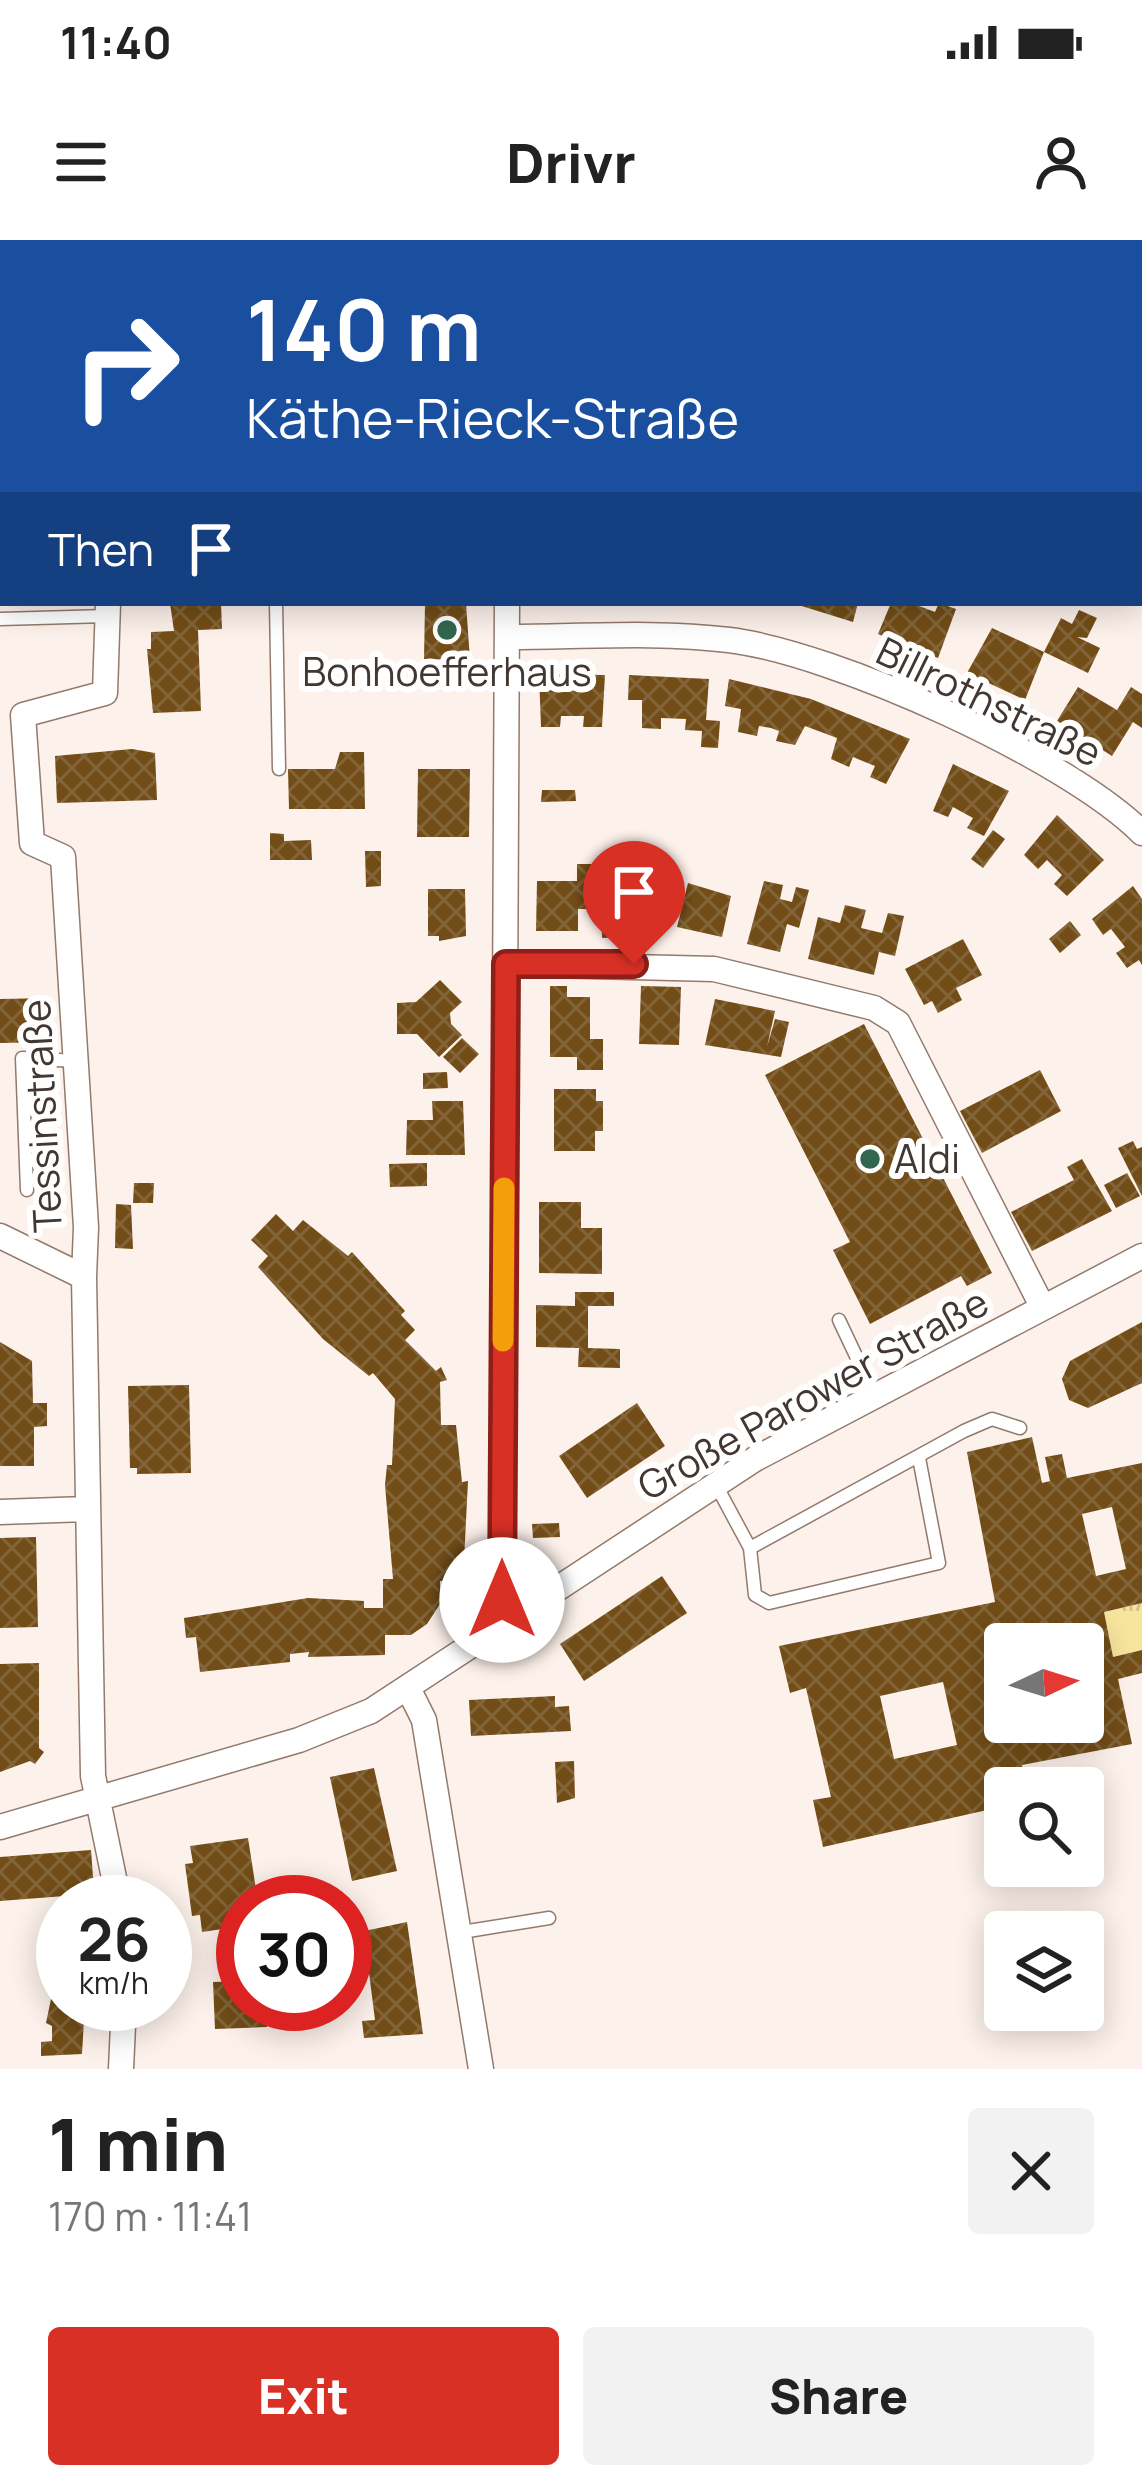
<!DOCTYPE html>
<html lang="en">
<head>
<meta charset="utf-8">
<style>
	:root { --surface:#fff; --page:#f2f2f2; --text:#222; --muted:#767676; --accent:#d93025 }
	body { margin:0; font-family:Manrope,sans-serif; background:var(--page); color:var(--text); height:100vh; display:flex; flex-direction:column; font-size:45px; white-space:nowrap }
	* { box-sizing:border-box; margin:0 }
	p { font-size:39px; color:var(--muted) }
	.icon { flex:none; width:66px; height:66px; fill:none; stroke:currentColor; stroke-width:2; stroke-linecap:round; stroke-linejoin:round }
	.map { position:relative; height:1829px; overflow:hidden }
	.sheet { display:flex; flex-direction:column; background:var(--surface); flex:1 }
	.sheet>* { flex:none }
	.top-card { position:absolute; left:0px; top:0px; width:1143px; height:366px; box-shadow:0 6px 30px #0003; background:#1a4fa0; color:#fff; overflow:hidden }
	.needle { width:78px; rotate:86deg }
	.buttons { position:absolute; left:984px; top:1383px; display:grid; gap:24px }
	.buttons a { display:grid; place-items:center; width:120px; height:120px; border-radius:12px; background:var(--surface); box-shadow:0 6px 30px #0003; font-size:60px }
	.speed { position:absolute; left:36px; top:1635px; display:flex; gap:24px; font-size:60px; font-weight:700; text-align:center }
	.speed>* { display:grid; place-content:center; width:156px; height:156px; border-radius:50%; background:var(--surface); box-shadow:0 6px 30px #0003; line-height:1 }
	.speed small { font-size:30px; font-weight:400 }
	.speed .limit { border:18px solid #d22; background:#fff; color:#111 }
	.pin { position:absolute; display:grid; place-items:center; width:102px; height:102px; color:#fff; margin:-123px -51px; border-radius:50% 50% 50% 0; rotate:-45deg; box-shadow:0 0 12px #0007 }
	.pin .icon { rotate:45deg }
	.me { position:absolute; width:132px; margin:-66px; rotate:0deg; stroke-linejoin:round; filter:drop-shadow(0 0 9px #0008) }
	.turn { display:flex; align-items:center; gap:42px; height:252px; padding:0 48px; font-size:54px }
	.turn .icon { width:156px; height:156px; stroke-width:2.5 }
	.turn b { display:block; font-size:84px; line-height:102px }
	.then { display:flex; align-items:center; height:114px; padding:0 48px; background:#0003; gap:24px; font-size:45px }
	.round { display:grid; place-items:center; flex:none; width:126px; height:126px; border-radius:12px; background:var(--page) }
	.summary { display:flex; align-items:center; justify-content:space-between; height:204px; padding:0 48px }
	h1 { font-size:72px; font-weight:800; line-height:90px }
	.cta { display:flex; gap:24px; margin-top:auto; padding:24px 48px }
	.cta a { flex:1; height:138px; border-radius:12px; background:var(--accent); color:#fff; font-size:48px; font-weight:800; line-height:138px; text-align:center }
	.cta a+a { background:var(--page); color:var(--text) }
	.status { display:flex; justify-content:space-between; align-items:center; height:84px; padding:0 60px; background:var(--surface); direction:ltr }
	.status svg { height:33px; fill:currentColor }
	header { display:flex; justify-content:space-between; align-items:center; height:156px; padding:0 48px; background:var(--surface); font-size:54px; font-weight:800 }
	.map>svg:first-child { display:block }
</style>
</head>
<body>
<div class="status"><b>11:40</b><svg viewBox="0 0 49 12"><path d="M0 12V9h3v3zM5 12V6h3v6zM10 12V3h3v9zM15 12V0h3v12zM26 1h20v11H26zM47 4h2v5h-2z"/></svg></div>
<header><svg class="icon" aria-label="menu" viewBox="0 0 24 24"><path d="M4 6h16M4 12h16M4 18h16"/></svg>Drivr<svg class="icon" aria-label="person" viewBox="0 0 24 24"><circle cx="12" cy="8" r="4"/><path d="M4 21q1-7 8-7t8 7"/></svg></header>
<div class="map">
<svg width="1142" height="1829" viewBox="0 0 1142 1829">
	<defs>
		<pattern id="park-tufts" width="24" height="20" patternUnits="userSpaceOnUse" patternTransform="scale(3)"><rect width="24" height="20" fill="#f7e49d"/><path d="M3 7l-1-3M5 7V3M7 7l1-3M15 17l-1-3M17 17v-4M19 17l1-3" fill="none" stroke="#d5c488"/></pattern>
		<pattern id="building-cross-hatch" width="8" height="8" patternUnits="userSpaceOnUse" patternTransform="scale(3)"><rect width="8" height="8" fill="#724d17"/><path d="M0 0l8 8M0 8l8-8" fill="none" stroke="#836539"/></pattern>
	</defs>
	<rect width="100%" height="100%" fill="#fdf1eb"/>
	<path fill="url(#park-tufts)" d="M1142 1363V1410L1113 1417 1104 1372Z"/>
	<path fill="url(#building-cross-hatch)" fill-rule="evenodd" d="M170 363H221L222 389 198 390 201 471 153 473 147 409H151V392L174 391Z
		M425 363H466L470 420 424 419Z
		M792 363H858L853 382Z
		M891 363H911L935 372 939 363 956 369 938 418 878 394Z
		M1079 370 1097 378 1087 398 1077 397 1100 408 1088 433 1044 412 1025 460 967 433 992 388 1044 412 1061 378 1072 384Z
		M539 434 605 435 602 487H583L584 476H561L560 487H541Z
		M629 435 709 439 706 480 720 481 718 508 701 507 702 491 685 490 686 479 661 478V489L642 488V460H628Z
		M729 439 811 459 910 499 886 544 870 537 875 526 865 522 853 517 849 527 831 519 837 498 805 486 795 505 776 501 779 491 771 488 759 486 757 496 738 492 741 469 725 466Z
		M1078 447 1117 470 1131 447 1142 454V488L1133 482 1112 516 1057 481Z
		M132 509 155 513 157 560 57 563 55 516Z
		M340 512H364L365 569H289L288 529H335Z
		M953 524 1009 551 984 596 967 588 973 578 962 572 953 567 948 577 933 571Z
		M418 529H470L469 597H417Z
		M542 550H575L576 561 541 562Z
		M1057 575 1104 620 1067 656 1054 644 1062 635 1047 620 1038 629 1024 615Z
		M993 590 1005 599 983 628 971 619Z
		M270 593 284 594V601L311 600 312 620H270Z
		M365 611H381V646L366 647Z
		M577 624H591L590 669H578V691H536L537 641H577Z
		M647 641 648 696 602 698 600 642Z
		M764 641 783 645 780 659 792 662 796 647 809 650 799 688 787 684 780 712 747 704Z
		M688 643 731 656 722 697 677 687Z
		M1133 646 1142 659V725L1139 720 1127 728 1116 713 1125 707 1111 689 1103 695 1092 679Z
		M428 649H465L466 696 439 701V696H428Z
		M845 665 866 670 861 688 882 693 888 673 904 676 895 716 879 712 874 735 808 719 818 677 840 683Z
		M1070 681 1081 695 1060 713 1049 699Z
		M963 699 982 735 956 748 962 760 938 773 932 761 924 765 905 729Z
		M440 740 462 762 450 773 451 784 462 795 439 817 417 794H397V763L416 762Z
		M550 746H567V757H590V799H603V830H577V817H550Z
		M641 746 681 747 679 805 639 804Z
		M51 758 52 802 0 803V759Z
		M715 759 775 771 767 807 775 779 789 782 781 817 705 805Z
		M864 784 992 1033 967 1046 961 1036 870 1084 833 1010 850 1002 765 835Z
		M462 798 479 814 460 833 443 817Z
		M1040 830 1061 871 982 913 960 871Z
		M447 832 448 848 423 849V833Z
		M554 849H596V861H603V891H595V911H554Z
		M432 861H463L465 915H406L407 880H433Z
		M1133 901 1137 909 1142 907V956L1118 908Z
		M1082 919 1112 971 1032 1011 1011 972 1074 940 1067 927Z
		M427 923V946L390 947 389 924Z
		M1127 933 1140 956 1116 968 1104 945Z
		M134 943H154L153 963H133Z
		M539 962H581V988H602V1034L539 1033Z
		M116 964 131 965 133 1009 115 1008Z
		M276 974 293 991 303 980 348 1016 352 1012 405 1071 401 1075 415 1090 405 1100 436 1131 441 1127 447 1140 440 1142 441 1185H456L462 1242 468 1241 464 1321H457L458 1341H440V1364L427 1384 411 1395H385V1415L308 1417 309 1412 290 1414V1422L200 1432 196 1397 186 1398 184 1378 308 1358 364 1361V1368H383V1339H393L385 1245 387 1225H392L395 1159 373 1133 369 1136 323 1099 258 1027 268 1016 251 1000Z
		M575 1052H614V1066H588V1108L620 1109V1128L578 1127 579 1108 536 1107V1065L575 1066Z
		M1142 1082V1143L1088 1168 1069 1160 1062 1139 1070 1121Z
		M0 1102 32 1121 33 1163H47V1186L34 1187V1226H0Z
		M189 1145 191 1233 137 1234V1228H130L128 1146Z
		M637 1163 665 1206 587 1258 559 1216Z
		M1032 1197 1042 1243 1050 1241 1045 1217 1062 1214 1067 1238 1142 1223V1363L1104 1372 1113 1417 1142 1410V1433L1118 1439 1132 1504 1022 1525 1026 1548H1005V1566L823 1607 813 1560 831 1557 806 1448 790 1453 779 1406 995 1362 967 1212ZM1112 1267 1126 1329 1096 1336 1082 1274ZM1005 1404H1083V1482H1005ZM943 1442 957 1505 894 1519 880 1456Z
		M559 1283 560 1297 533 1298 532 1284Z
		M36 1297 38 1387 0 1388V1298Z
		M662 1336 687 1373 584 1441 560 1404Z
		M39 1423V1508L44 1512 35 1524 30 1521 0 1532V1424Z
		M555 1456V1467L569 1466 571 1491 471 1496 469 1460Z
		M574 1521 575 1558 557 1563 555 1522Z
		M374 1528 397 1631 352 1641 330 1537Z
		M248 1598 258 1662H243V1686L202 1692 200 1675 192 1676 185 1624 193 1623 190 1606Z
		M91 1610 95 1662H65V1656L0 1661V1617Z
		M407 1682 423 1794 364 1798 362 1781 375 1780 366 1709 352 1711 350 1694Z
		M243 1741V1764H267V1787L215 1789 213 1742Z
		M51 1759 85 1764 82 1814 41 1816V1802L52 1801V1786L46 1783Z"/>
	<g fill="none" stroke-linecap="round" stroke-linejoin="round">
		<defs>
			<path id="lane" d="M328 0 329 3
				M276 363 279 529
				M0 379 107 376
				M27 950 22 818 76 821
				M839 1080 874 1154
				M715 1243 750 1308 755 1355 769 1363 939 1323 919 1218
				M750 1308 964 1191 992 1179 1020 1188
				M462 1692 549 1678"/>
			<path id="street" d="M518 3 519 0
				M563 3 573 0
				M0 25 3 31
				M0 194 3 192
				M507 397C580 397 656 391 729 400 835 413 1067 518 1142 593
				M506 724 714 729 874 768 898 783 1042 1066
				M0 996 84 1037 93 1536 119 1662
				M84 1037 86 987 63 617 32 603 23 475 105 453 108 363
				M0 1272 86 1269
				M502 1385 507 363
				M409 1450 424 1480 481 1829
				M0 1587 299 1500 371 1471 755 1219 1142 1016
				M121 1829 124 1764"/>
		</defs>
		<use href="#lane" stroke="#927a6c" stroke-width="15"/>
		<use href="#street" stroke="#927a6c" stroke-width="27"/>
		<use href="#lane" stroke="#fff" stroke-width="12"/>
		<use href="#street" stroke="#fff" stroke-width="24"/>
	</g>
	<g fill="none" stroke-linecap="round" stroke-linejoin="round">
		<defs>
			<path id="route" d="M502 1360 506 724H634"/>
		</defs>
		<use href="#route" stroke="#8d1f18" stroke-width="30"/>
		<use href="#route" stroke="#d93025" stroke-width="21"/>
		<path stroke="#f59e0b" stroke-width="21" d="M503 1101 504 948"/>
	</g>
	<g fill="#32674d" stroke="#fff" stroke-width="4.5">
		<circle cx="447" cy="390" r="12"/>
		<circle cx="870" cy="919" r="12"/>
	</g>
	<g text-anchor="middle" stroke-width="12" stroke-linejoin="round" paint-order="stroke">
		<g font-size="39" fill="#423732" stroke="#fff">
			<text x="447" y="446">Bonhoefferhaus</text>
			<text x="894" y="933" text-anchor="start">Aldi</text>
		</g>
		<g font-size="39" fill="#423732" stroke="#fff">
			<text transform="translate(989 462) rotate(26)" y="14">Billrothstraße</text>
			<text transform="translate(42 876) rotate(-93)" y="14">Tessinstraße</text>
			<text transform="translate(813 1154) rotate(-29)" y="14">Große Parower Straße</text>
		</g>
	</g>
</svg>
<div class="buttons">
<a><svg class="needle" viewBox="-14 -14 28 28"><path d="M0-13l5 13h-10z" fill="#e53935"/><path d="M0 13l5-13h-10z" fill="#767676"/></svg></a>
<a><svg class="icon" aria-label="search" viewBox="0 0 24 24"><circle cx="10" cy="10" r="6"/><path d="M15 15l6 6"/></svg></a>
<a><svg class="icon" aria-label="layers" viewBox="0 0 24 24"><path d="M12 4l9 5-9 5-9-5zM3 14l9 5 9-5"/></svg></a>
</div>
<div class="speed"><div>26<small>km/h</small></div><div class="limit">30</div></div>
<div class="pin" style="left:634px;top:724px;background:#d93025"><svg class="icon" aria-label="arrive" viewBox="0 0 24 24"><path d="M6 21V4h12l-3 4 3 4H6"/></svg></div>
<svg class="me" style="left:502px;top:1360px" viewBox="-20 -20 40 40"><circle r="19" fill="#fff"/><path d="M0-13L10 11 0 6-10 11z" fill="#d93025"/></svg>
<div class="top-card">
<div class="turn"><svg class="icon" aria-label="right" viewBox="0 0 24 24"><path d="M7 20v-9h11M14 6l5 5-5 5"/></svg><div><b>140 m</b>Käthe-Rieck-Straße</div></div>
<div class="then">Then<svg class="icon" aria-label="arrive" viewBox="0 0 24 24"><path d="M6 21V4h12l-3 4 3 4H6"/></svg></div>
</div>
</div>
<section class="sheet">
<div class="summary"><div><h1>1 min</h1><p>170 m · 11:41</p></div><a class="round"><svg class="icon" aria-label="close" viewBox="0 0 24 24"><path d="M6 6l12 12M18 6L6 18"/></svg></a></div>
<div class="cta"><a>Exit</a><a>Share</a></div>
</section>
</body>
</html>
